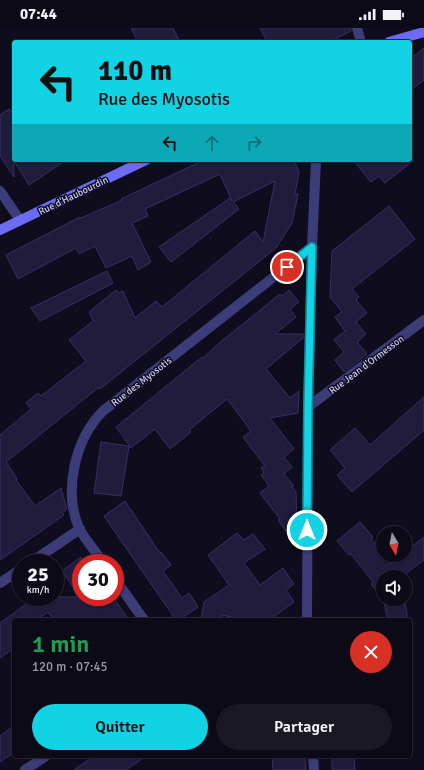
<!DOCTYPE html>
<html lang="fr">
<head>
<meta charset="utf-8">
<style>
	:root { --surface:#0b0a16; --page:#191823; --text:#f1f3f6; --muted:#9a9aa1; --line:#2b2b35; --accent:#11d3e3 }
	body { margin:0; font-family:Signika,sans-serif; background:var(--page); color:var(--text); height:100vh; display:flex; flex-direction:column; font-size:15px; white-space:nowrap }
	* { box-sizing:border-box; margin:0 }
	p { font-size:13px; color:var(--muted) }
	.icon { flex:none; width:22px; height:22px; fill:none; stroke:currentColor; stroke-width:2; stroke-linecap:round; stroke-linejoin:round }
	.map { position:relative; flex:1; overflow:hidden }
	.panel { position:absolute; left:12px; top:590px; width:400px; height:140px; display:flex; flex-direction:column; background:var(--surface); border-radius:4px; box-shadow:0 1px 3px #0004,0 0 0 1px var(--line) }
	.panel>* { flex:none }
	.top-card { position:absolute; left:12px; top:12px; width:400px; height:122px; border-radius:4px; box-shadow:0 1px 3px #0004,0 0 0 1px var(--line); background:#11d3e3; color:#111; overflow:hidden }
	.needle { width:26px; rotate:170deg }
	.tools { position:absolute; left:376px; top:498px; display:grid; gap:8px }
	.tools a { display:grid; place-items:center; width:36px; height:36px; border-radius:50%; background:var(--surface); box-shadow:0 1px 3px #0004,0 0 0 1px var(--line); font-size:20px }
	.speed { position:absolute; left:12px; top:526px; display:flex; gap:8px; font-size:20px; font-weight:700; text-align:center }
	.speed>* { display:grid; place-content:center; width:52px; height:52px; border-radius:50%; background:var(--surface); box-shadow:0 1px 3px #0004,0 0 0 1px var(--line); line-height:1 }
	.speed small { font-size:10px; font-weight:400 }
	.speed .limit { border:6px solid #d22; background:#fff; color:#111 }
	.pin { position:absolute; display:grid; place-items:center; width:34px; height:34px; color:#fff; margin:-17px; border:2px solid #fff; border-radius:50%; box-shadow:0 1px 4px #0007 }
	.me { position:absolute; width:44px; margin:-22px; rotate:0deg; stroke-linejoin:round; filter:drop-shadow(0 0 3px #0008) }
	.turn { display:flex; align-items:center; gap:14px; height:84px; padding:0 20px; font-size:18px }
	.turn .icon { width:52px; height:52px; stroke-width:2.5 }
	.turn b { display:block; font-size:28px; line-height:34px }
	.lanes { display:flex; align-items:center; height:38px; padding:0 20px; background:#0003; justify-content:center; gap:20px; direction:ltr }
	.lanes .off { opacity:.35 }
	.round { display:grid; place-items:center; flex:none; width:42px; height:42px; border-radius:21px; background:var(--page) }
	.summary { display:flex; align-items:center; justify-content:space-between; height:68px; padding:0 20px }
	h1 { font-size:24px; font-weight:600; line-height:30px; color:#1e9e55 }
	.button { display:flex; gap:8px; margin-top:auto; padding:8px 20px }
	.button a { flex:1; height:46px; border-radius:24px; background:var(--accent); color:#111; font-size:16px; font-weight:600; line-height:46px; text-align:center }
	.button a+a { background:var(--page); color:var(--text) }
	.status { display:flex; justify-content:space-between; align-items:center; height:28px; padding:0 20px; background:var(--surface); direction:ltr }
	.status svg { height:11px; fill:currentColor }
	.map>svg:first-child { display:block }
</style>
</head>
<body>
<div class="status"><b>07:44</b><svg viewBox="0 0 49 12"><path d="M0 12V9h3v3zM5 12V6h3v6zM10 12V3h3v9zM15 12V0h3v12zM26 1h20v11H26zM47 4h2v5h-2z"/></svg></div>
<div class="map">
<svg width="424" height="742" viewBox="0 0 424 742">
	<rect width="100%" height="100%" fill="#0f0d1d"/>
	<path fill="#211b3c" stroke="#382f67" d="M131 0H173L180 14H138Z
		M260 0H351V3L329 14H267Z
		M424 20V52L410 63V31Z
		M9 81 14 89V132H66L29 157 14 133V149L0 128V87Z
		M204 132H294L299 144 295 166H298L292 195 276 220 100 361 99 359 6 434 17 451 16 452 35 478 61 460 67 481 62 485 64 487 0 532V407L31 381 26 375 38 365 41 368 86 333 69 312 93 293 89 284 116 262 118 265 123 263 135 290 156 273 162 279 255 203 263 214 275 153 233 174 239 181 171 234 159 219 230 170 232 173 220 146 145 181 148 188 132 195 151 234 138 242 132 228 106 240 95 218 79 226 76 220 18 251 6 227 80 189 81 190 122 172 121 171Z
		M353 132H414L385 155 379 148 371 154Z
		M389 178 415 211 352 261 359 269 356 272 367 285 356 294 366 306 357 314 367 326 344 344 335 332 344 324 334 312 345 303 335 289 342 284 330 269 332 223Z
		M107 243 113 255 40 293 31 280Z
		M289 262 299 274 290 281 296 289 275 306H303V310L266 341 290 370 299 363 298 385 270 390 294 421 284 429 292 439 284 446 294 458 292 459 296 464 297 498 287 505 278 492 280 491 260 465 269 458 261 447 264 445 261 440 265 438 243 409 251 403 227 371 189 402 191 404 170 421 155 401 131 420 116 399 202 329 203 330 218 316 280 266 282 268Z
		M424 369V402L352 464 337 447 345 440 330 422 355 400 370 417Z
		M101 414 129 418 121 468 94 465Z
		M125 473 160 525 161 524 171 537 163 543 182 570 189 565 198 579 179 592H176L104 488Z
		M360 494 373 509 371 511 391 536 402 527H405V524L424 509V532L401 549H383V571L371 556 373 554 351 526 349 527 337 513Z
		M237 505 244 512 253 506 265 521 244 535 260 557 283 540 294 556 286 562 294 574 269 592H246L222 587 221 592H201L204 574 229 557 208 527Z
		M81 529V569H113L129 592H54L48 584 36 592H14V620L0 630V595L36 569H80L62 543Z
		M383 571H404L408 592H388Z
		M14 698V724L0 734V708Z
		M94 728H146L126 742H74Z
		M272 728H305L306 742H273Z
		M332 728H354L355 742H332Z"/>
	<g fill="none" stroke-linecap="round" stroke-linejoin="round">
		<path stroke="#3c3c78" stroke-width="10" d="M357 0 361 14
			M0 163 20 192
			M308 379 424 292
			M30 535 80 501
			M104 535C96 524 85 512 79 500 63 463 75 411 103 383L312 219
			M115 551 144 592
			M0 555 21 541
			M307 592 308 379 312 219 316 132
			M313 728 314 742
			M25 742 46 728"/>
		<path stroke="#6b6bf4" stroke-width="10" d="M389 14 424 4
			M0 202 146 132"/>
	</g>
	<g fill="none" stroke-linecap="round" stroke-linejoin="round">
		<defs>
			<path id="route" d="M287 239 312 219 308 379 307 502"/>
		</defs>
		<use href="#route" stroke="#0b8994" stroke-width="10"/>
		<use href="#route" stroke="#11d3e3" stroke-width="7"/>
	</g>
	<g text-anchor="middle" stroke-width="3" stroke-linejoin="round" paint-order="stroke">
		<g font-size="10" fill="#d1cdfb" stroke="#0f0d1d">
			<text transform="translate(73 167) rotate(-26)" y="4">Rue d'Haubourdin</text>
			<text transform="translate(366 336) rotate(-37)" y="4">Rue Jean d'Ormesson</text>
			<text transform="translate(141 353) rotate(-38)" y="4">Rue des Myosotis</text>
		</g>
	</g>
</svg>
<div class="tools">
<a><svg class="needle" viewBox="-14 -14 28 28"><path d="M0-13l5 13h-10z" fill="#e53935"/><path d="M0 13l5-13h-10z" fill="#9a9aa1"/></svg></a>
<a><svg class="icon" aria-label="sound" viewBox="0 0 24 24"><path d="M4 9h4l5-4v14l-5-4H4zM17 9q2 3 0 6"/></svg></a>
</div>
<div class="speed"><div>25<small>km/h</small></div><div class="limit">30</div></div>
<div class="pin" style="left:287px;top:239px;background:#d93025"><svg class="icon" aria-label="arrive" viewBox="0 0 24 24"><path d="M6 21V4h12l-3 4 3 4H6"/></svg></div>
<svg class="me" style="left:307px;top:502px" viewBox="-20 -20 40 40"><circle r="17" fill="#11d3e3" stroke="#fff" stroke-width="3"/><path d="M0-11L8 9 0 5-8 9z" fill="#fff"/></svg>
<div class="top-card">
<div class="turn"><svg class="icon" aria-label="left" viewBox="0 0 24 24"><path d="M17 20v-9H6M10 6l-5 5 5 5"/></svg><div><b>110 m</b>Rue des Myosotis</div></div>
<div class="lanes"><svg class="icon" aria-label="left" viewBox="0 0 24 24"><path d="M17 20v-9H6M10 6l-5 5 5 5"/></svg><svg class="icon off" aria-label="ahead" viewBox="0 0 24 24"><path d="M12 20V5M6 11l6-6 6 6"/></svg><svg class="icon off" aria-label="right" viewBox="0 0 24 24"><path d="M7 20v-9h11M14 6l5 5-5 5"/></svg></div>
</div>
<section class="panel">
<div class="summary"><div><h1>1 min</h1><p>120 m · 07:45</p></div><a class="round" style="background:#d93025;color:#fff"><svg class="icon" aria-label="close" viewBox="0 0 24 24"><path d="M6 6l12 12M18 6L6 18"/></svg></a></div>
<div class="button"><a>Quitter</a><a>Partager</a></div>
</section>
</div>
</body>
</html>
